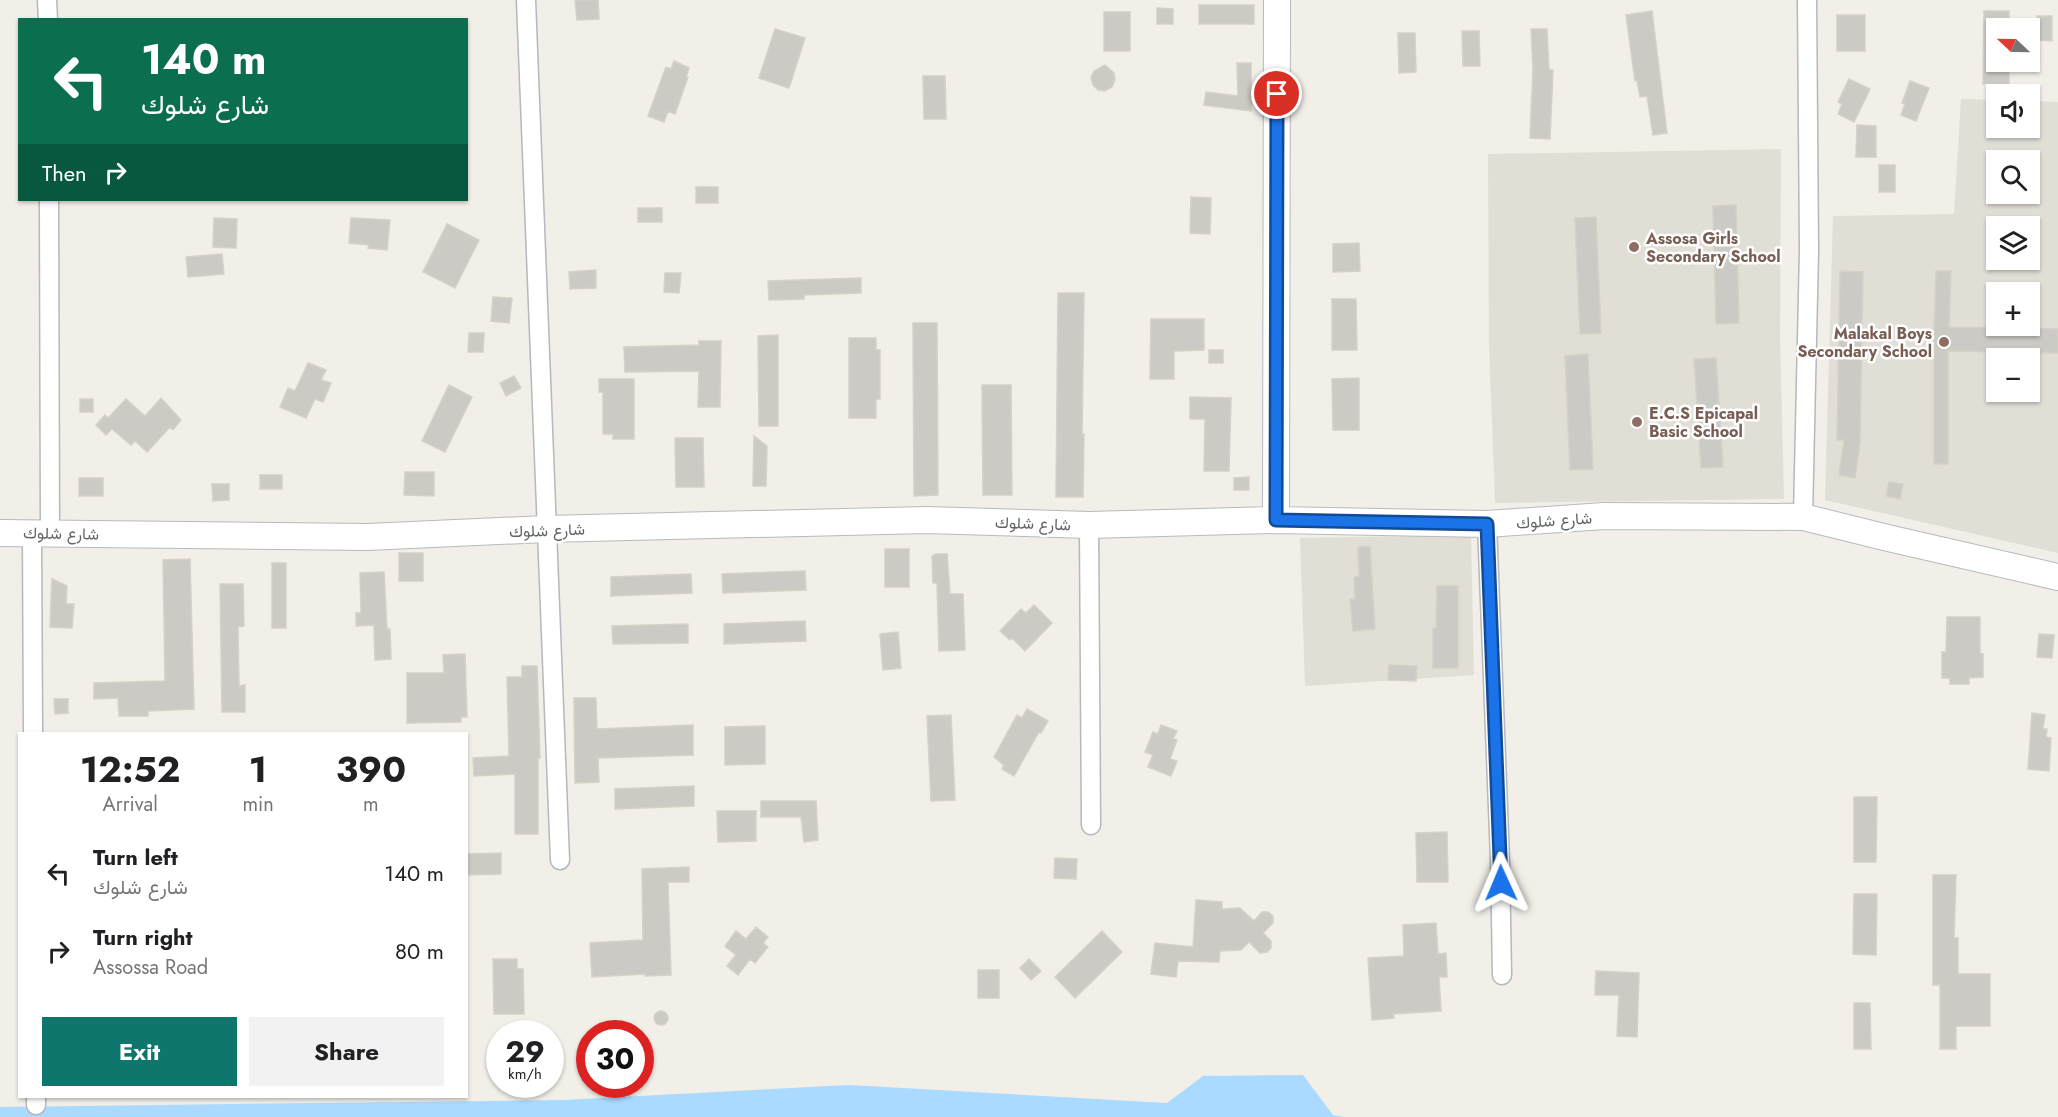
<!DOCTYPE html>
<html lang="en">
<head>
<meta charset="utf-8">
<style>
	:root { --surface:#fff; --page:#f2f2f2; --text:#202124; --muted:#757577; --accent:#0f766e }
	body { margin:0; font-family:Jost,Vazirmatn,sans-serif; background:var(--page); color:var(--text); height:100vh; display:flex; flex-direction:column; font-size:22px; white-space:nowrap }
	* { box-sizing:border-box; margin:0 }
	p { font-size:20px; color:var(--muted) }
	.icon { flex:none; width:33px; height:33px; fill:none; stroke:currentColor; stroke-width:2; stroke-linecap:round; stroke-linejoin:round }
	.map { position:relative; flex:1; overflow:hidden }
	.sheet { position:absolute; left:18px; top:732px; width:450px; height:366px; display:flex; flex-direction:column; background:var(--surface); border-radius:0px; box-shadow:0 2px 4px #0004 }
	.sheet>* { flex:none }
	.hud { position:absolute; left:18px; top:18px; width:450px; height:183px; border-radius:0px; box-shadow:0 2px 4px #0004; background:#0b6e4f; color:#fff; overflow:hidden }
	.needle { width:39px; rotate:292deg }
	.tools { position:absolute; left:1986px; top:18px; display:grid; gap:12px }
	.tools a { display:grid; place-items:center; width:54px; height:54px; border-radius:0px; background:var(--surface); box-shadow:0 2px 4px #0004; font-size:30px }
	.speed { position:absolute; left:486px; top:1020px; display:flex; gap:12px; font-size:30px; font-weight:700; text-align:center }
	.speed>* { display:grid; place-content:center; width:78px; height:78px; border-radius:50%; background:var(--surface); box-shadow:0 2px 4px #0004; line-height:1 }
	.speed small { font-size:15px; font-weight:400 }
	.speed .limit { border:9px solid #d22; background:#fff; color:#111 }
	.pin { position:absolute; display:grid; place-items:center; width:51px; height:51px; color:#fff; margin:-26px; border:3px solid #fff; border-radius:50%; box-shadow:0 2px 6px #0007 }
	.me { position:absolute; width:66px; margin:-33px; rotate:359deg; stroke-linejoin:round; filter:drop-shadow(0 0 4px #0008) }
	.turn { display:flex; align-items:center; gap:21px; height:126px; padding:0 24px; font-size:27px }
	.turn .icon { width:78px; height:78px; stroke-width:2.5 }
	.turn b { display:block; font-size:42px; line-height:51px }
	.then { display:flex; align-items:center; height:57px; padding:0 24px; background:#0003; gap:12px; font-size:22px }
	.eta { display:flex; justify-content:space-evenly; align-items:center; height:102px; text-align:center }
	.eta b { font-size:36px; font-weight:700; line-height:42px }
	.cta { display:flex; gap:12px; margin-top:auto; padding:12px 24px }
	.cta a { flex:1; height:69px; border-radius:0px; background:var(--accent); color:#fff; font-size:24px; font-weight:700; line-height:69px; text-align:center }
	.cta a+a { background:var(--page); color:var(--text) }
	ul { padding:0; list-style:none }
	li { display:flex; align-items:center; gap:18px; height:78px; padding:0 24px }
	li div { flex:1 }
	li b { display:block; font-size:22px }
	li em { font-style:normal }
	.map>svg:first-child { display:block }
</style>
</head>
<body>
<div class="map">
<svg width="2058" height="1117" viewBox="0 0 2058 1117">
	<rect width="100%" height="100%" fill="#f1efe8"/>
	<path fill="#e1ded6" fill-rule="evenodd" d="M1961 99 1996 100V128H2030V101L2058 102V553L1825 500 1833 216 1954 214ZM1996 160H2030V194H1996ZM1996 226H2030V260H1996ZM1996 292H2030V326H1996ZM1996 358H2030V392H1996Z
		M1781 149 1780 339 1784 499 1495 503 1489 344 1488 154Z
		M1471 535 1474 675 1305 686 1300 538Z"/>
	<path fill="#aadaff" d="M1303 1075 1333 1115 1345 1117H0V1107L563 1100 849 1085 1167 1103 1203 1076Z"/>
	<path fill="#cccac5" stroke="#d6d1c6" stroke-width="1.5" d="M575 0H598L599 19 577 20Z
		M1199 5H1254V24H1199Z
		M1157 8 1173 9V24H1157Z
		M1652 11 1667 133 1653 135 1647 96 1640 97 1637 81H1635L1626 15Z
		M1984 11H2009V28H1996V62H2009V84H1983Z
		M1104 12H1130V51H1104Z
		M1837 15H1865V51H1837Z
		M2037 16H2052V41L2037 40Z
		M775 29 805 38 789 88 759 78Z
		M1531 29H1547L1549 70H1553L1550 139 1530 138 1533 69Z
		M1462 31H1479L1480 66H1463Z
		M1398 33H1415L1416 72 1399 73Z
		M674 61 689 68 686 77H688L675 114 668 111 664 122 648 116 666 67 671 69Z
		M1237 63H1251V111L1204 105 1206 92 1238 96Z
		M1105 65 1114 73 1115 80 1112 87 1105 91 1098 90 1093 85 1091 77 1094 71Z
		M923 76H945L946 119H924Z
		M1849 79 1870 89 1854 122 1838 114 1842 104 1838 102Z
		M1910 81 1929 88 1916 121 1901 115 1905 104 1902 103Z
		M1857 125 1876 126V157H1856Z
		M1879 165H1895V192H1879Z
		M696 187H718V203H696Z
		M1191 197 1211 198 1210 234 1190 233Z
		M1736 205 1739 323 1716 324 1713 206Z
		M638 208H662V222H638Z
		M1596 217 1601 333 1580 334 1575 218Z
		M214 218 237 219 236 248 213 247Z
		M351 218 390 220 387 250 368 248 369 245 349 243Z
		M447 224 479 240 455 288 423 272Z
		M1359 243 1360 271 1333 272V244Z
		M222 254 224 274 188 277 186 257Z
		M596 270V288L570 289 569 272Z
		M1840 271 1863 272 1860 443 1855 478 1839 475 1844 440H1837Z
		M1936 271H1951L1949 327 2058 329V353L1948 351V464H1934V334Z
		M665 273H681L679 293 664 292Z
		M861 278V293L804 295V299L769 300 768 281Z
		M1058 293H1084L1082 434H1084L1083 497H1056Z
		M493 297 512 298 509 323 491 321Z
		M1332 299H1356L1357 350H1332Z
		M1151 319H1204V350L1174 351V379H1150Z
		M913 323H937L938 495 914 496Z
		M469 333H484L483 352H468Z
		M778 335V426H759L758 336Z
		M849 338H876V350H880V399H876V418H849Z
		M699 341H721L720 407H698L699 371 625 372 624 347 699 345Z
		M1209 350H1223V363H1209Z
		M1588 354 1593 469 1570 470 1565 356Z
		M1716 358 1723 467 1701 468 1694 359Z
		M308 363 326 370 321 380 331 383 323 402 315 399 306 418 280 407 288 388 295 391Z
		M514 376 521 388 506 396 500 383Z
		M1359 378V430H1333L1332 379Z
		M599 379H634V439H613V434H603V392H599Z
		M449 385 472 397 445 452 422 441Z
		M982 385H1011L1012 495H983Z
		M1190 397 1231 398 1229 471H1204L1205 419H1190Z
		M161 398 181 420 173 430 170 427 147 452 135 441 131 445 112 429 106 435 96 425 105 415 108 418 126 399 145 416Z
		M80 399H93V412H80Z
		M754 436 767 446 766 486H753Z
		M675 438H703L704 487H676Z
		M405 472H434V496L404 495Z
		M260 475H282V489H260Z
		M1249 477V490H1234V478Z
		M79 478H103V496H79Z
		M1889 482 1903 484 1900 499 1886 496Z
		M212 484H229V500L213 501Z
		M1370 546 1375 629 1353 631 1350 599H1355L1354 577 1359 576 1358 547Z
		M885 549H909V587H885Z
		M399 553H423V581H399Z
		M936 554H947L950 594H963L965 650 939 651 937 583H933L932 556Z
		M190 559 194 709 148 711V716H119L118 698 94 699V683L165 681 163 560Z
		M272 563H286V628H272Z
		M805 571 806 590 723 593 722 574Z
		M384 572 387 629H390L391 659 375 660 374 625 356 626V613H361L360 573Z
		M691 574 692 593 611 596V577Z
		M52 579 67 586 66 604H74L72 628 50 627Z
		M220 584H243L244 626 238 627 239 686 245 685V712H222Z
		M1437 586H1458V668H1433V628H1436Z
		M1034 605 1052 623 1025 651 1012 638 1010 640 1000 631 1021 609 1026 613Z
		M1947 617H1980V654H1983V677L1969 678V684H1950V678H1942V652H1946Z
		M805 621 806 641 724 644V624Z
		M688 624V643L613 644 612 626Z
		M898 632 901 668 883 670 880 634Z
		M2039 634 2054 635 2052 658 2037 657Z
		M465 654 467 717H461V722L407 723V673H444L443 655Z
		M1389 665 1417 666 1416 681 1388 680Z
		M522 666H537L540 758H538V834H515V774L474 776 473 758 509 756 507 677H522Z
		M574 698H596L597 729 693 725V755L598 758 599 782 575 783Z
		M54 699H68V713L55 714Z
		M1027 709 1048 721 1041 733 1039 732 1014 776 1002 769 1004 765 994 757 1017 715 1022 718Z
		M2032 713 2045 715 2043 729H2047L2046 737 2051 738 2049 771 2028 769Z
		M951 715 955 800 931 801 927 716Z
		M1161 725 1177 731 1173 739 1177 740 1170 759 1177 761 1171 776 1148 767 1153 755 1145 752 1153 732 1158 734Z
		M765 726V764L725 765V727Z
		M694 786V806L615 809V789Z
		M1854 797H1877L1876 862H1854Z
		M761 801H816L818 840 804 842 801 817H761Z
		M717 811H756V841L718 842Z
		M1447 832 1448 882H1417L1416 833Z
		M501 853V874L466 875V854Z
		M1055 858 1077 859 1076 879 1054 878Z
		M689 867V882H668L671 975 645 976V974L592 977 590 943 643 940 642 869Z
		M1933 875H1956L1954 938H1958V974H1990V1026H1956V1049H1940V985H1933Z
		M1854 894H1877L1876 955 1853 954Z
		M1196 900 1222 902V909L1240 908 1254 921 1262 912H1268L1273 916V923L1263 933 1271 941V948L1267 952 1260 953 1249 942 1241 950 1220 951 1219 962 1178 961 1176 977 1151 974 1155 943 1193 947Z
		M1436 923 1438 954 1446 953 1447 977H1439L1441 1011 1393 1014 1394 1018 1372 1020 1368 958 1404 956 1403 925Z
		M756 927 768 937 763 943 768 947 755 963 750 959 738 975 727 966 736 955 725 946 736 931 746 939Z
		M1102 931 1122 952 1075 998 1055 977Z
		M493 959H517V969H523L524 1014H494Z
		M1029 959 1041 971 1031 980 1020 968Z
		M978 970H999V998H978Z
		M1596 971 1639 973 1637 1037 1617 1036 1619 995H1595Z
		M1854 1003H1870L1871 1049H1854Z
		M654 1018a7 7 0 1 1 14 0a7 7 0 1 1-14 0Z"/>
	<g fill="none" stroke-linecap="round" stroke-linejoin="round">
		<defs>
			<path id="street" d="M47 0 48 20
				M526 0 560 860
				M49 200 50 533
				M1803 517 1809 250 1807 0
				M1487 524 1500 860 1502 975
				M1089 525 1091 825
				M32 533 33 734
				M36 1096V1105"/>
			<path id="secondary" d="M1276 520 1277 0
				M0 533 367 537 546 529 927 520 1089 525 1276 520 1487 524 1604 516 1803 517 1888 538 2058 577"/>
		</defs>
		<use href="#street" stroke="#b5b8bc" stroke-width="21"/>
		<use href="#secondary" stroke="#b6babf" stroke-width="28"/>
		<use href="#street" stroke="#fff" stroke-width="18"/>
		<use href="#secondary" stroke="#fff" stroke-width="26"/>
	</g>
	<g fill="none" stroke-linecap="round" stroke-linejoin="round">
		<defs>
			<path id="route" d="M1277 94 1276 520 1487 524 1501 883"/>
		</defs>
		<use href="#route" stroke="#114b97" stroke-width="15"/>
		<use href="#route" stroke="#1a73e8" stroke-width="10"/>
	</g>
	<g fill="#8d6e63" stroke="#fff" stroke-width="2">
		<circle cx="1634" cy="247" r="6"/>
		<circle cx="1944" cy="342" r="6"/>
		<circle cx="1637" cy="422" r="6"/>
	</g>
	<g text-anchor="middle" stroke-width="5" stroke-linejoin="round" paint-order="stroke">
		<g font-size="16" font-weight="bold" fill="#785e54" stroke="#fff" text-anchor="start">
			<text x="1646" y="244">Assosa Girls<tspan x="1646" dy="18">Secondary School</tspan></text>
			<text x="1932" y="339" text-anchor="end">Malakal Boys<tspan x="1932" dy="18">Secondary School</tspan></text>
			<text x="1649" y="419">E.C.S Epicapal<tspan x="1649" dy="18">Basic School</tspan></text>
		</g>
		<g font-size="16" fill="#5f6368" stroke="#fff">
			<text transform="translate(1554 520) rotate(-4)" y="6">شارع شلوك</text>
			<text transform="translate(1033 523) rotate(2)" y="6">شارع شلوك</text>
			<text transform="translate(547 530) rotate(-2)" y="6">شارع شلوك</text>
			<text transform="translate(61 533) rotate(1)" y="6">شارع شلوك</text>
		</g>
	</g>
</svg>
<div class="tools">
<a><svg class="needle" viewBox="-14 -14 28 28"><path d="M0-13l5 13h-10z" fill="#e53935"/><path d="M0 13l5-13h-10z" fill="#757577"/></svg></a>
<a><svg class="icon" aria-label="sound" viewBox="0 0 24 24"><path d="M4 9h4l5-4v14l-5-4H4zM17 9q2 3 0 6"/></svg></a>
<a><svg class="icon" aria-label="search" viewBox="0 0 24 24"><circle cx="10" cy="10" r="6"/><path d="M15 15l6 6"/></svg></a>
<a><svg class="icon" aria-label="layers" viewBox="0 0 24 24"><path d="M12 4l9 5-9 5-9-5zM3 14l9 5 9-5"/></svg></a>
<a>+</a>
<a>−</a>
</div>
<div class="speed"><div>29<small>km/h</small></div><div class="limit">30</div></div>
<div class="pin" style="left:1277px;top:94px;background:#d93025"><svg class="icon" aria-label="arrive" viewBox="0 0 24 24"><path d="M6 21V4h12l-3 4 3 4H6"/></svg></div>
<svg class="me" style="left:1501px;top:883px" viewBox="-20 -20 40 40"><path d="M0-17L14 15 0 8-14 15z" fill="#1a73e8" stroke="#fff" stroke-width="4"/></svg>
<div class="hud">
<div class="turn"><svg class="icon" aria-label="left" viewBox="0 0 24 24"><path d="M17 20v-9H6M10 6l-5 5 5 5"/></svg><div><b>140 m</b>شارع شلوك</div></div>
<div class="then">Then<svg class="icon" aria-label="right" viewBox="0 0 24 24"><path d="M7 20v-9h11M14 6l5 5-5 5"/></svg></div>
</div>
<section class="sheet">
<div class="eta">
<div><b>12:52</b><p>Arrival</p></div>
<div><b>1</b><p>min</p></div>
<div><b>390</b><p>m</p></div>
</div>
<ul>
<li><svg class="icon" aria-label="left" viewBox="0 0 24 24"><path d="M17 20v-9H6M10 6l-5 5 5 5"/></svg><div><b>Turn left</b><p>شارع شلوك</p></div><em>140 m</em></li>
<li><svg class="icon" aria-label="right" viewBox="0 0 24 24"><path d="M7 20v-9h11M14 6l5 5-5 5"/></svg><div><b>Turn right</b><p>Assossa Road</p></div><em>80 m</em></li>
</ul>
<div class="cta"><a>Exit</a><a>Share</a></div>
</section>
</div>
</body>
</html>
